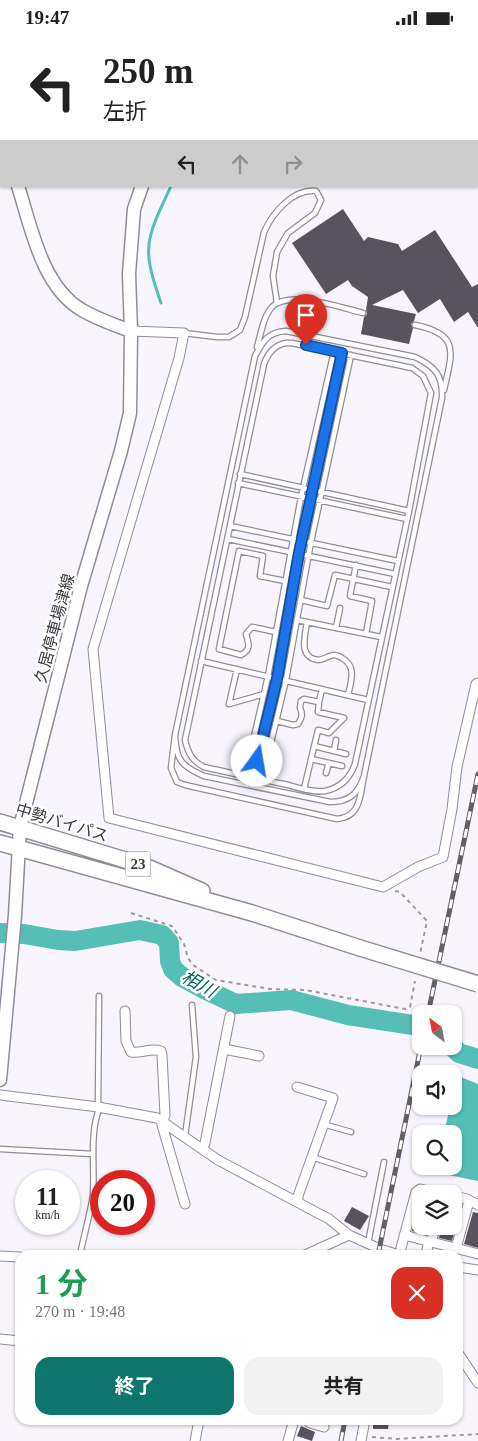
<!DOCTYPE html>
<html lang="ja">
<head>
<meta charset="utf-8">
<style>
	:root { --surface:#fff; --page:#f2f2f2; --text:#222; --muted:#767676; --accent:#0f766e }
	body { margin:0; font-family:"Times New Roman","Noto Sans JP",serif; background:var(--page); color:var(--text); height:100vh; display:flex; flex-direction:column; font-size:19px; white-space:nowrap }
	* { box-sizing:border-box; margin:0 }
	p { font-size:16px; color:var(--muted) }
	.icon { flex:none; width:28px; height:28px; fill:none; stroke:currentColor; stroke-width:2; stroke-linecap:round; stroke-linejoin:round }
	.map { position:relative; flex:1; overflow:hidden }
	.sheet { position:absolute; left:15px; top:1215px; width:448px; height:175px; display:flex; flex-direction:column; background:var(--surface); border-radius:15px; box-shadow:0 1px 4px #0004 }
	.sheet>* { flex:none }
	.top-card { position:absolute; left:0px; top:0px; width:479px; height:152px; box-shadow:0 1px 4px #0004; background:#fff; color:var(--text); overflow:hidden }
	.needle { width:32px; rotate:328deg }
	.tools { position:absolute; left:412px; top:970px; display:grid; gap:10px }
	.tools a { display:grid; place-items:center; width:50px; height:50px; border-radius:10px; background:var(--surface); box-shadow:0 1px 4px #0004; font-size:25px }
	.speed { position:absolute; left:15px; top:1135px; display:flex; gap:10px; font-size:25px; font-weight:700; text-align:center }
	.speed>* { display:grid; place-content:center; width:65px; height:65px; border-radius:50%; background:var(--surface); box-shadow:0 1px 4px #0004; line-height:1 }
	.speed small { font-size:12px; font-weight:400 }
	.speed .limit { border:8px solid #d22; background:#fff; color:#111 }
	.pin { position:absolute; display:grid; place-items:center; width:42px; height:42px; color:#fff; margin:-51px -21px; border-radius:50% 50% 50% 0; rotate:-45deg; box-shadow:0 0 5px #0007 }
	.pin .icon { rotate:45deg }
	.me { position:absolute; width:55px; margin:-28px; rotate:13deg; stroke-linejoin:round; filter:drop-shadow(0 0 4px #0008) }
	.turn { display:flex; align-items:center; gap:18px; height:105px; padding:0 20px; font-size:22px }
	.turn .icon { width:65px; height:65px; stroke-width:2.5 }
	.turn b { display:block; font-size:35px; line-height:42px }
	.lanes { display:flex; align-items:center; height:48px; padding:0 20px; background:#0003; justify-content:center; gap:25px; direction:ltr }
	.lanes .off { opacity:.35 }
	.round { display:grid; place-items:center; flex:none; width:52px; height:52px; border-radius:15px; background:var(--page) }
	.overview { display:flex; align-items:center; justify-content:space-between; height:85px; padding:0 20px }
	h1 { font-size:30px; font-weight:700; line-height:38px; color:#1e9e55 }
	.button { display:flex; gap:10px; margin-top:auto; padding:10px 20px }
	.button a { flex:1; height:58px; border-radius:15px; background:var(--accent); color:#fff; font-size:20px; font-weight:700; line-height:58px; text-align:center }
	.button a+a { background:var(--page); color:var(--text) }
	.status { display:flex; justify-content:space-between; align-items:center; height:35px; padding:0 25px; background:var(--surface); direction:ltr }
	.status svg { height:14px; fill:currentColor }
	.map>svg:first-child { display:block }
</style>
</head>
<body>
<div class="status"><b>19:47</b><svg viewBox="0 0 49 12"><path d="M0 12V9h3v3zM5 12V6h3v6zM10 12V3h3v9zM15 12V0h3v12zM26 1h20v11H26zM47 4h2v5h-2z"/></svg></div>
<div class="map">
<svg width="478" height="1406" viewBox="0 0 478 1406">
	<rect width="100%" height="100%" fill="#f9f5fe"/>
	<path fill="#55bfb5" d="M307 0H478V12V1Z
		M456 1040 478 1049V1146L434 1137 435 1131H454V1099H444L450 1071H454V1052Z"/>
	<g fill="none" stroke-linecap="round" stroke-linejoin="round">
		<path stroke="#55bfb5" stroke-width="3" d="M161 268C154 247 144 222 151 199 155 183 164 167 171 151"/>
		<path stroke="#55bfb5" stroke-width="20" d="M0 898 24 899 58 905 75 906 140 895 162 900 165 903 169 908 170 926 173 934 182 942 206 955 236 969 291 965 348 980 413 990 421 993
			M452 1011 459 1018 478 1024"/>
	</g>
	<path fill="#595360" d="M343 174 364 206 368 202 398 209 402 216 435 195 472 252 478 249V293L468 277 454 287 440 264 418 278 403 255 372 270 416 279 414 286 411 289 413 293 409 309 361 299 364 282 367 279 366 275 368 262 352 251 348 245 326 259 292 208Z
		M419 1169H421V1191H429L427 1199 412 1196Z
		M352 1172 369 1181 360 1195 344 1186Z
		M454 1172 460 1174 452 1206 439 1203 442 1191H454Z
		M473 1177 478 1178V1213L464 1209Z
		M373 1385H389L388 1394H373Z
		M301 1391 315 1397 312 1406 297 1401Z"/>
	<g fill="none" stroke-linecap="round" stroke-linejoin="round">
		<defs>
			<path id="lane" d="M415 290C461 299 452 318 444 355
				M184 298 217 302H229L240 295 245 282 264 197C273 177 293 154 316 156L321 165 315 178 288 198 277 217 273 241 277 268
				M286 308H292L412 333 423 341 431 358 409 476 355 729C350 743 340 753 325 756 312 758 296 752 284 749 257 744 231 738 204 732 192 726 188 718 185 705L264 329C268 318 274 310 286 308Z
				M257 312C261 299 263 282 272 272 289 254 342 273 363 278
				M240 439 409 476
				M238 448 407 484
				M230 491 398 526
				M228 504 395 539
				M356 530 350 561 372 566 366 599
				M301 565 327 571 335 540 392 552
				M297 585 381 602
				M307 587C305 602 298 622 318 625 324 625 329 620 334 620 336 620 341 622 342 623 357 631 351 647 348 660
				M336 593 340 573
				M276 597 252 592 246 599C249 609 251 615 241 620L219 614 239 516 263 521 260 541 285 546
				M201 626 368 665
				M237 634 229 669 264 659
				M277 686 293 690 298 689C302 683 303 679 300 673L301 666 304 664 319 667 322 654
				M175 700C176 725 181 731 204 741L330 767C349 767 358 759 364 741L442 363C443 341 436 332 415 322L286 296C268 297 263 306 255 321L175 700 171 733 177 747 185 750 337 784C361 782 360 760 364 741
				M314 711 346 719
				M334 716 336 705
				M311 724 342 731
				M326 738 329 728
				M245 741 268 641 301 462 334 316
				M253 743 277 644 299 518 342 318
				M262 745 286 645 311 507 351 320
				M304 754 318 695 329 698 344 683 318 677 319 667
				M98 1072 99 961
				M323 1089 351 1097
				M185 1101 196 1022 192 970
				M0 1114 93 1119
				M312 1122 364 1139
				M368 1208 384 1127
				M80 1220C84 1200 90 1180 93 1160 95 1133 89 1096 100 1072"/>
			<path id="street" d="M43 0 45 1
				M0 60 1 59
				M131 296 184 298 179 323 93 614 109 783 383 852 418 832 443 822 452 774 457 732 476 649 478 648
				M125 976 126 1006 131 1017C141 1019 151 1012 161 1016L162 1020 165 1080 162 1090 185 1169
				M224 1014 259 1021
				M297 1052 333 1063 298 1161V1167
				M0 1060 98 1072 157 1083 218 1125 329 1184 349 1200 380 1214 399 1220
				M202 1114 205 1108 230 981
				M454 1161 467 1164 478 1170
				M404 1200 478 1219
				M431 1207 436 1191
				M456 1213 469 1166
				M305 1220 349 1200
				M401 1220V1213L416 1157 420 1154 442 1159
				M426 1220 429 1206
				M0 1221 20 1222
				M458 1232 478 1235
				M0 1304 20 1306
				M458 1318 478 1348
				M307 1385 310 1388 324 1392
				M195 1406 199 1385
				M288 1406 294 1385
				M361 1406 365 1385"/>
			<path id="secondary" d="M220 1 221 0
				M18 151C31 192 42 252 82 275 97 284 114 290 131 296
				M0 1045 15 880 20 792 81 551 121 416 130 378 131 296 129 239 134 174 142 151"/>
			<path id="highway" d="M0 787 145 831 202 856
				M0 808 252 878 360 913"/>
		</defs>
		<use href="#lane" stroke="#928c99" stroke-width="7"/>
		<use href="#street" stroke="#928c99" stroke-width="11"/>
		<use href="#secondary" stroke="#928c99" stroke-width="15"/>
		<use href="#highway" stroke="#928c99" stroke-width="18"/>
		<path stroke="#9d99a1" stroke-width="2" stroke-dasharray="4 4" stroke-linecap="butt" d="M395 856 400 857 427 886 420 919
			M131 878 172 891 184 909 188 923 193 930 216 945 270 954 305 955 405 974 410 972 415 946
			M372 1402 397 1404 478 1399"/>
		<use href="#lane" stroke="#fff" stroke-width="4.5"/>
		<use href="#street" stroke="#fff" stroke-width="9"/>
		<use href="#secondary" stroke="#fff" stroke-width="12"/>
		<use href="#highway" stroke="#fff" stroke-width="15"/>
		<defs>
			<path id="rail" d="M428 979 478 739
				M378 1220 421 1011
				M341 1406 345 1385"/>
		</defs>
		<use href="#rail" stroke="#625f66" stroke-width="5"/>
		<use href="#rail" stroke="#fff" stroke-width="3" stroke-dasharray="9" stroke-linecap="butt"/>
		<defs>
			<path id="highway-bridge" d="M360 913 478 949"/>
		</defs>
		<use href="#highway-bridge" stroke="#928c99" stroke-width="18" stroke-linecap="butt"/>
		<use href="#highway-bridge" stroke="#fff" stroke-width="15"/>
	</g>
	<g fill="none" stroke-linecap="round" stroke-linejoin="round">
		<defs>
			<path id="route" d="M257 726 277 644 299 518 342 318 306 310"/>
		</defs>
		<use href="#route" stroke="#114b97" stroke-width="12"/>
		<use href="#route" stroke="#1a73e8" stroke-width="9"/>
	</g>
	<g text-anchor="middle" stroke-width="5" stroke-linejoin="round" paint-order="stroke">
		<rect fill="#fff" stroke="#767478" stroke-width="1" x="125.5" y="816.5" width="25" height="25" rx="4"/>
		<g font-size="15" font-weight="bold" fill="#3b383e">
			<text x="138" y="834">23</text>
		</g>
		<g font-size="16" fill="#3b383e" stroke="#fff">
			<text transform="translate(54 593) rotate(-75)" y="6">久居停車場津線</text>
			<text transform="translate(62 787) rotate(17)" y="6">中勢バイパス</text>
		</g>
		<g font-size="18" font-style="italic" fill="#00615a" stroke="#fff">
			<text transform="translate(199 949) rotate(29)" y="6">相川</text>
		</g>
	</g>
</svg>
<div class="tools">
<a><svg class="needle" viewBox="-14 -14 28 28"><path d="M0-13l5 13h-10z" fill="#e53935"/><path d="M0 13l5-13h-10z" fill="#767676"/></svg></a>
<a><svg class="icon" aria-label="sound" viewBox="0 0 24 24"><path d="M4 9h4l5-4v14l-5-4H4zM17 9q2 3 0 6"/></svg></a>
<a><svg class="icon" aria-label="search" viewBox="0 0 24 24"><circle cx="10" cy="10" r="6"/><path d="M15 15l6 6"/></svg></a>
<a><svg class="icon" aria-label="layers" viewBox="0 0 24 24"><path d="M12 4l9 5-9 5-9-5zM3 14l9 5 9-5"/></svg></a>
</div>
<div class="speed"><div>11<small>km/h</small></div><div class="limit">20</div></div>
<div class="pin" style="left:306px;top:310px;background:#d93025"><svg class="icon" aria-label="arrive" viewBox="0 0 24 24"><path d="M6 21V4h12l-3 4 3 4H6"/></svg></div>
<svg class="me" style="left:257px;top:726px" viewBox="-20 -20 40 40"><circle r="19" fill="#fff"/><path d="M0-13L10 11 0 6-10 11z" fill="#1a73e8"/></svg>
<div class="top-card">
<div class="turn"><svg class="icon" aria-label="left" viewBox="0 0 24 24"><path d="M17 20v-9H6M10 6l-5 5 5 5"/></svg><div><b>250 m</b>左折</div></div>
<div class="lanes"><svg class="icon" aria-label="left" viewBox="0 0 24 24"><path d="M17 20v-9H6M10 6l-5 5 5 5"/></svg><svg class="icon off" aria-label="ahead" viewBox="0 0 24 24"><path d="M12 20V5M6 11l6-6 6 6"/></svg><svg class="icon off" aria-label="right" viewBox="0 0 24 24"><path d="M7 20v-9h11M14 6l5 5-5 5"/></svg></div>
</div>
<section class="sheet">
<div class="overview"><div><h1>1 分</h1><p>270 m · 19:48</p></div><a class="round" style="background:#d93025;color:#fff"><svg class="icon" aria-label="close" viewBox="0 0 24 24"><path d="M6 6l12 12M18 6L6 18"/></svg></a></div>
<div class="button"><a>終了</a><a>共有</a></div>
</section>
</div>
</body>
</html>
